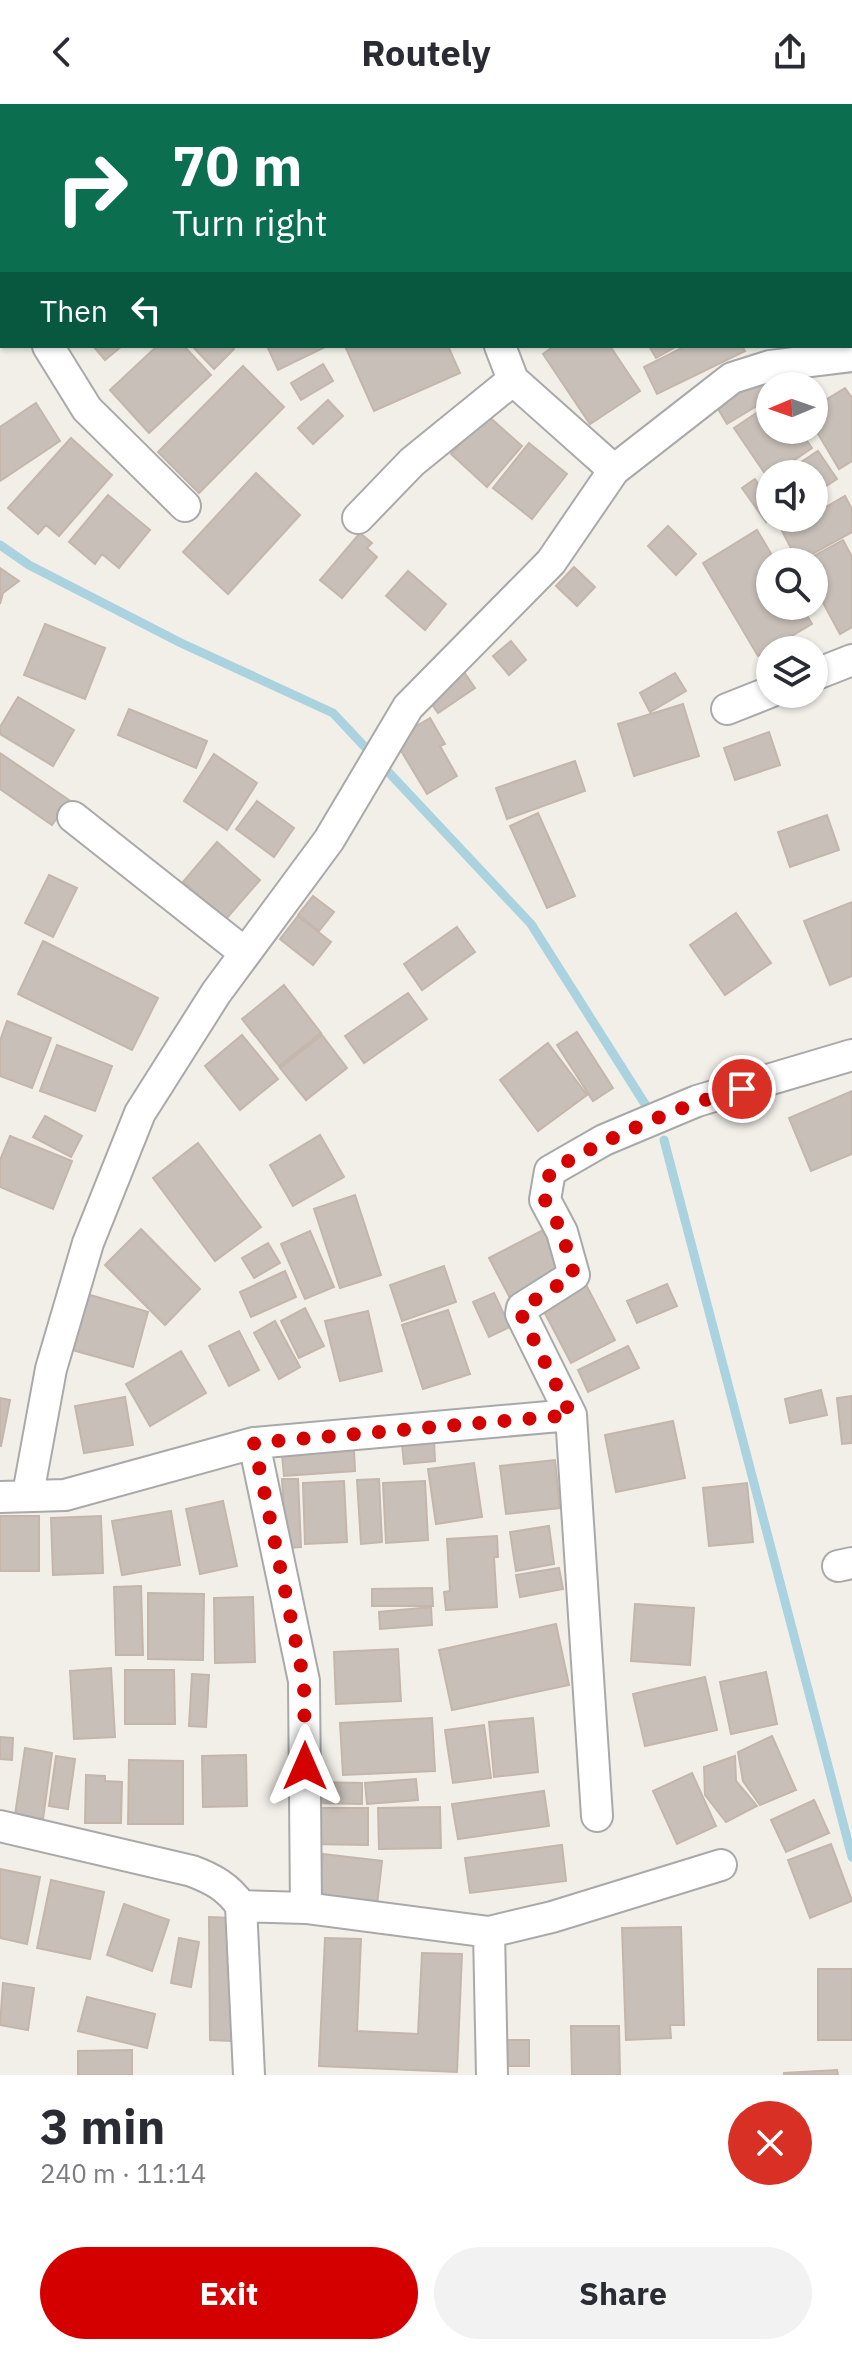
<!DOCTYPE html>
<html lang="en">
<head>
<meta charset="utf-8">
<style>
	:root { --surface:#fff; --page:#f2f2f3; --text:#2b2b33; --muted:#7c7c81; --accent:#d40000 }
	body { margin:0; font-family:"IBM Plex Sans",sans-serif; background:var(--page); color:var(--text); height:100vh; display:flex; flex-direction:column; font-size:30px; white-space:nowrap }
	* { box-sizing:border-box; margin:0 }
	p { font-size:26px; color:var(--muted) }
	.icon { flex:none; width:44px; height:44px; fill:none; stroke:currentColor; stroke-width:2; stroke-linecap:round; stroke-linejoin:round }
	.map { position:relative; height:1971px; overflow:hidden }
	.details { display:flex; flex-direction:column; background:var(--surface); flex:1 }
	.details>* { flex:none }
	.guide { position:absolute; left:0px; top:0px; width:852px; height:244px; box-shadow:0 2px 6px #0004; background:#0b6e4f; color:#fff; overflow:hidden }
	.needle { width:52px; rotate:268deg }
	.buttons { position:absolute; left:756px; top:268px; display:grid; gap:16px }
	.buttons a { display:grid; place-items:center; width:72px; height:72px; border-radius:50%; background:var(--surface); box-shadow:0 2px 6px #0004; font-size:40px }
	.pin { position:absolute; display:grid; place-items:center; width:68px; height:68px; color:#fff; margin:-34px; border:4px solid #fff; border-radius:50%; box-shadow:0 2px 8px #0007 }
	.me { position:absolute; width:88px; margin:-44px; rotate:0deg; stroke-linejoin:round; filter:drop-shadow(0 0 6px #0008) }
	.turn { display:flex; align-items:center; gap:28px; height:168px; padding:0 40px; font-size:36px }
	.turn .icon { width:104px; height:104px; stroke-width:2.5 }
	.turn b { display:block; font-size:56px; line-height:68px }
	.then { display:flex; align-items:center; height:76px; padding:0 40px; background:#0003; gap:16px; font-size:30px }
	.round { display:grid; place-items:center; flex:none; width:84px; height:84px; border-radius:42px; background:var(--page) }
	.overview { display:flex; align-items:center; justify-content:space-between; height:136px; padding:0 40px }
	h1 { font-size:48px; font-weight:700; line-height:60px }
	.action { display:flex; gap:16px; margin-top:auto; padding:16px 40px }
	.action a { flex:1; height:92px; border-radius:48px; background:var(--accent); color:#fff; font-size:32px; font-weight:700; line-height:92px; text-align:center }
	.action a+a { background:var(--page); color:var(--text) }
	header { display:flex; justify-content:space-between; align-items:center; height:104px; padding:0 40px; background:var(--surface); font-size:36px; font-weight:700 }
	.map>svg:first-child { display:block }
</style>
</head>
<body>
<header><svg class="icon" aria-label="back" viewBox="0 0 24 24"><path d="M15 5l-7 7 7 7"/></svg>Routely<svg class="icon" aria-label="share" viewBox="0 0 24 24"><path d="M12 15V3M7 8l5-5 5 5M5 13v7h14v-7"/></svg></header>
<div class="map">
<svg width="852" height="1971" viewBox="0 0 852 1971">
	<rect width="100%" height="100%" fill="#f2efe9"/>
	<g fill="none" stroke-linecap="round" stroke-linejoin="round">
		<path stroke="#aad3df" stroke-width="9" d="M0 441 29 461 181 539 333 609 531 820 645 1000
			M664 1036 852 1753"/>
	</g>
	<path fill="#c7bfb8" stroke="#c4b6ab" stroke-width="2" d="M461 0H545V2H461Z
		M557 0H616V2H557Z
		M93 242H122L105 256Z
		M157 242H184L211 271 149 329 110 286Z
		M192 242H231L234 245 214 265Z
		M267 242H327L278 266Z
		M345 242H448L460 269 374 307Z
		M554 242H610L640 287 590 320 543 250Z
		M649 242H677L656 254Z
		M686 242H742L745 247 657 290 644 263Z
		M323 260 333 277 301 296 291 279Z
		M243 262 284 303 199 389 158 348Z
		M765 269 773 282H770V294L727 320 715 300Z
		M845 284 852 294V357L839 365 814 323V303Z
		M328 296 343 312 313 340 298 324Z
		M36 299 60 337 0 377V323Z
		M770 300V326H799L812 344 768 374 734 324Z
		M486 310 522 342 487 383 451 350Z
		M71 334 112 371 59 432 46 421 38 430 8 404Z
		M529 339 567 370 532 415 493 384Z
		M818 347 837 375 814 390V370H783Z
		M256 369 300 411 228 490 183 448Z
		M755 375 770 397 771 414 766 418 742 384Z
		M108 391 150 426 119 464 102 450 95 460 69 438Z
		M845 392 852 405V428L798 458 782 427 806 414H814V410Z
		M668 422 696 450 676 471 648 442Z
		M757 426 776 458H770V502H801L812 520 758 552 703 459Z
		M360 429 372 439 367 444 377 453 342 494 320 476Z
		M843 436 852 453V523L840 530 814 482V458H803Z
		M574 463 595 483 577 502 556 482Z
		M0 464 19 477 3 489 0 500Z
		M408 467 446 500 425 526 386 492Z
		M45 520 105 544 85 595 24 571Z
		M511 537 526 556 509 571 493 552Z
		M464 568 475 584 438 609 427 593Z
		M675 569 686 587 650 608 640 589Z
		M18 593 74 626 53 662 0 630V623Z
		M683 600 699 652 634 672 618 620Z
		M129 605 207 637 196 664 118 631Z
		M430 614 445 640 440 642 457 672 427 690 394 635Z
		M769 628 780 661 735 676 724 644Z
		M0 649 69 696 52 721 0 685Z
		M214 650 257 679 227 726 184 697Z
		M575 657 585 687 507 715 496 684Z
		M257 697 294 724 274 753 236 725Z
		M538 709 575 792 547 804 510 722Z
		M827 711 839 746 790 763 778 728Z
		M217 738 260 776 226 815 183 778Z
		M49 771 77 784 53 833 25 819Z
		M313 792 334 808 319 827 298 811Z
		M852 798V872L830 881 804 817Z
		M736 809 771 859 725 891 690 841Z
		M298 812 331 838 313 861 280 835Z
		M457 823 475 848 422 886 404 860Z
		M43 837 158 894 132 946 18 890Z
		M284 881 321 929 279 962 242 915Z
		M408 889 427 915 364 959 345 932Z
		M7 917 51 934 32 984 0 972V937Z
		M577 928 613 984 593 997 557 941Z
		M242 931 278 975 240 1006 205 962Z
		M322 931 347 964 306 996 280 964Z
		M548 939 587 991 538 1027 500 976Z
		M57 941 112 962 95 1007 40 987Z
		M852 987V1050L811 1067 789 1014Z
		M45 1012 82 1032 71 1053 33 1033Z
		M320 1031 344 1073 293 1102 270 1061Z
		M10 1032 72 1057 53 1105 0 1083V1056Z
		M198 1039 261 1123 215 1157 153 1074Z
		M355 1091 381 1171 340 1184 314 1105Z
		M141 1125 200 1185 165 1221 105 1161Z
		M543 1126 565 1168 511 1196 489 1154Z
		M310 1127 334 1183 305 1195 281 1140Z
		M268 1139 280 1159 254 1174 242 1154Z
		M444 1162 456 1198 402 1217 390 1181Z
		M285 1167 296 1193 251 1213 240 1188Z
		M584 1177 615 1236 571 1259 540 1200Z
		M667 1180 677 1202 637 1219 627 1197Z
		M80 1188 148 1208 133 1263 65 1244Z
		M494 1189 510 1223 489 1233 473 1198Z
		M305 1204 324 1242 299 1254 281 1217Z
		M448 1206 470 1270 423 1285 402 1221Z
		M368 1207 382 1267 340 1277 325 1217Z
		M275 1217 300 1263 279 1275 254 1229Z
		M239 1227 259 1266 229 1282 209 1242Z
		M628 1242 639 1264 588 1288 578 1266Z
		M181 1247 206 1289 150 1322 126 1280Z
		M821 1286 827 1311 790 1319 785 1295Z
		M852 1292V1339L842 1340 837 1294Z
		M125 1293 133 1341 84 1349 75 1302Z
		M0 1294 10 1296 1 1342H0Z
		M673 1317 685 1374 616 1388 605 1331Z
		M434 1337 435 1357 404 1360 402 1340Z
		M354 1346 355 1367 284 1372 282 1351Z
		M555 1356 560 1404 506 1410 500 1362Z
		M474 1359 482 1413 436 1420 428 1365Z
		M282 1375H298L301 1443 286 1444Z
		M379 1375 382 1438 361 1440 357 1376Z
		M344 1377 347 1438 305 1440 303 1379Z
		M425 1377 428 1436 386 1439 383 1379Z
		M747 1379 753 1438 709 1442 703 1384Z
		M223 1397 237 1462 200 1470 186 1405Z
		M171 1407 180 1461 122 1471 112 1417Z
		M0 1412H39V1467H0Z
		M101 1412 103 1469 53 1471 51 1414Z
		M549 1422 554 1460 516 1467 510 1428Z
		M497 1432 498 1453H494L497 1503 446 1506 444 1488 450 1487 447 1435Z
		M559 1464 563 1485 520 1493 516 1471Z
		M141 1482 143 1551H116L114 1483Z
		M432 1484 433 1502H372V1485Z
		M148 1489 204 1490 203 1556 148 1555Z
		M253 1493 255 1558 215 1559 214 1494Z
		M635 1500 694 1504 690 1561 631 1557Z
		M431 1503 432 1521 380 1525 379 1508Z
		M556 1520 569 1581 452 1606 439 1546Z
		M398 1545 401 1597 336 1600 334 1548Z
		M111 1564 115 1633 74 1635 70 1567Z
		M125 1566H174L175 1620H125Z
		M766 1568 777 1620 731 1630 720 1578Z
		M192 1570 209 1571 206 1623 189 1622Z
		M705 1573 717 1626 645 1642 633 1590Z
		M432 1614 435 1667 343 1671 340 1619Z
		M533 1614 538 1668 494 1673 489 1618Z
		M484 1621 491 1674 453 1679 445 1626Z
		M772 1632 796 1686 760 1701 743 1677 738 1648Z
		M0 1633 13 1634 12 1656 0 1655Z
		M25 1644 52 1649 43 1715 15 1711Z
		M246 1651 247 1702 203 1703 202 1652Z
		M56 1652 75 1655 68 1705 49 1702Z
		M735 1652 736 1677 757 1702 726 1718 705 1691 704 1663Z
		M129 1656 183 1657V1720H128Z
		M692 1669 716 1722 677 1740 653 1687Z
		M86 1671 105 1672V1677L122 1678 121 1719H85Z
		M416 1675 418 1696 367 1700 365 1679Z
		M313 1678 362 1679V1700L313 1699Z
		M544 1687 549 1722 458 1735 452 1700Z
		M814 1696 829 1729 786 1748 771 1716Z
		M440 1703 441 1744 379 1745 378 1704Z
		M309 1704H368V1741L309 1740Z
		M831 1740 852 1797 810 1814 788 1756Z
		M562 1741 566 1777 470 1789 465 1754Z
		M323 1750 382 1757 377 1801 317 1794Z
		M0 1765 40 1773 27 1840 0 1834Z
		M51 1776 104 1788 90 1855 37 1844Z
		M124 1800 169 1816 152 1867 107 1851Z
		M209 1813 231 1814V1937L210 1936Z
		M681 1823 684 1921H670L671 1934 626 1936 622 1824Z
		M179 1834 199 1838 191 1883 171 1879Z
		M325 1834 361 1835 357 1927 418 1930 422 1849 462 1850 457 1968 319 1962Z
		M818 1865H852V1936H818Z
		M3 1879 34 1884 28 1926 0 1921Z
		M87 1893 155 1910 147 1944 78 1927Z
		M571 1922H619L620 1971H572Z
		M502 1936H529V1962H503Z
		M132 1946V1971H78V1947Z
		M837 1966 838 1971H784V1969Z"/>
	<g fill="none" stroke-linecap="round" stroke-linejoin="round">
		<defs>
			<path id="street" d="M410 0 411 2
				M227 2 234 0
				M0 31 2 38
				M0 109 2 108
				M0 151 2 156
				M48 242 87 305 185 402
				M500 242 513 276 614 366
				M358 414 412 358 513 276
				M814 571 852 556
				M727 605 770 588
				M73 713 245 849
				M254 1339 304 1577 306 1804
				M28 1390 51 1265 88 1139 140 1009 216 889 329 736 408 603 551 458 614 366 732 274 770 262 852 252
				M0 1393 65 1391 254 1339 571 1311
				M838 1462 852 1459
				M597 1712 571 1311 521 1210 522 1204 574 1171 562 1128 545 1096 550 1067 604 1036 697 997 852 951
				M0 1722 192 1767C213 1775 228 1783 241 1802L249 1971
				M241 1802 306 1804 489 1828 552 1813 721 1761
				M489 1828 492 1971"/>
		</defs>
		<use href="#street" stroke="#a9a9a9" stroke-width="34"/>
		<use href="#street" stroke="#fff" stroke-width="30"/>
	</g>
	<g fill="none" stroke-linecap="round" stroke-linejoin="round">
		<path stroke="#d40000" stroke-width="14" stroke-dasharray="0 25.2" d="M305 1662 304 1577 254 1339 571 1311 521 1210 522 1204 574 1171 562 1128 545 1096 550 1067C613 1032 672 1004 742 985"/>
	</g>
</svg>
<div class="buttons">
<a><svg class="needle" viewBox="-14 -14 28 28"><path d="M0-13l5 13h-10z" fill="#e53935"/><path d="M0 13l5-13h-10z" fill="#7c7c81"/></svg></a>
<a><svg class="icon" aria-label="sound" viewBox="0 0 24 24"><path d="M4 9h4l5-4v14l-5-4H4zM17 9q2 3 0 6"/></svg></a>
<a><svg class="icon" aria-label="search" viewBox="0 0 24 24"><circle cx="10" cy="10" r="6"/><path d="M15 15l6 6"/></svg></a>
<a><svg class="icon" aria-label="layers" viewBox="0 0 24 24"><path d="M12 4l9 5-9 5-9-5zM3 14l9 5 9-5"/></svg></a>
</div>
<div class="pin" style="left:742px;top:985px;background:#d93025"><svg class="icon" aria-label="arrive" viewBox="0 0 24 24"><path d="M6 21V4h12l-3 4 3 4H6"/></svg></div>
<svg class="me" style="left:305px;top:1662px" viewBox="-20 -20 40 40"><path d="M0-17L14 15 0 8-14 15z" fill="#d40000" stroke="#fff" stroke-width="4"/></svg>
<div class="guide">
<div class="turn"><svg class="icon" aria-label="right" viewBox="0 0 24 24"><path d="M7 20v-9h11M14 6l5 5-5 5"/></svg><div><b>70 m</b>Turn right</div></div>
<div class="then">Then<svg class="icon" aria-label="left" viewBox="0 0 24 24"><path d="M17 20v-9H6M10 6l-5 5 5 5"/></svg></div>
</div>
</div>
<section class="details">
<div class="overview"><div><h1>3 min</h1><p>240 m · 11:14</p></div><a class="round" style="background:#d93025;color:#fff"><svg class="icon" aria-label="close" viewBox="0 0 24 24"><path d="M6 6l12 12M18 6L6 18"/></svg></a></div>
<div class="action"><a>Exit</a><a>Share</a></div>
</section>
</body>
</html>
